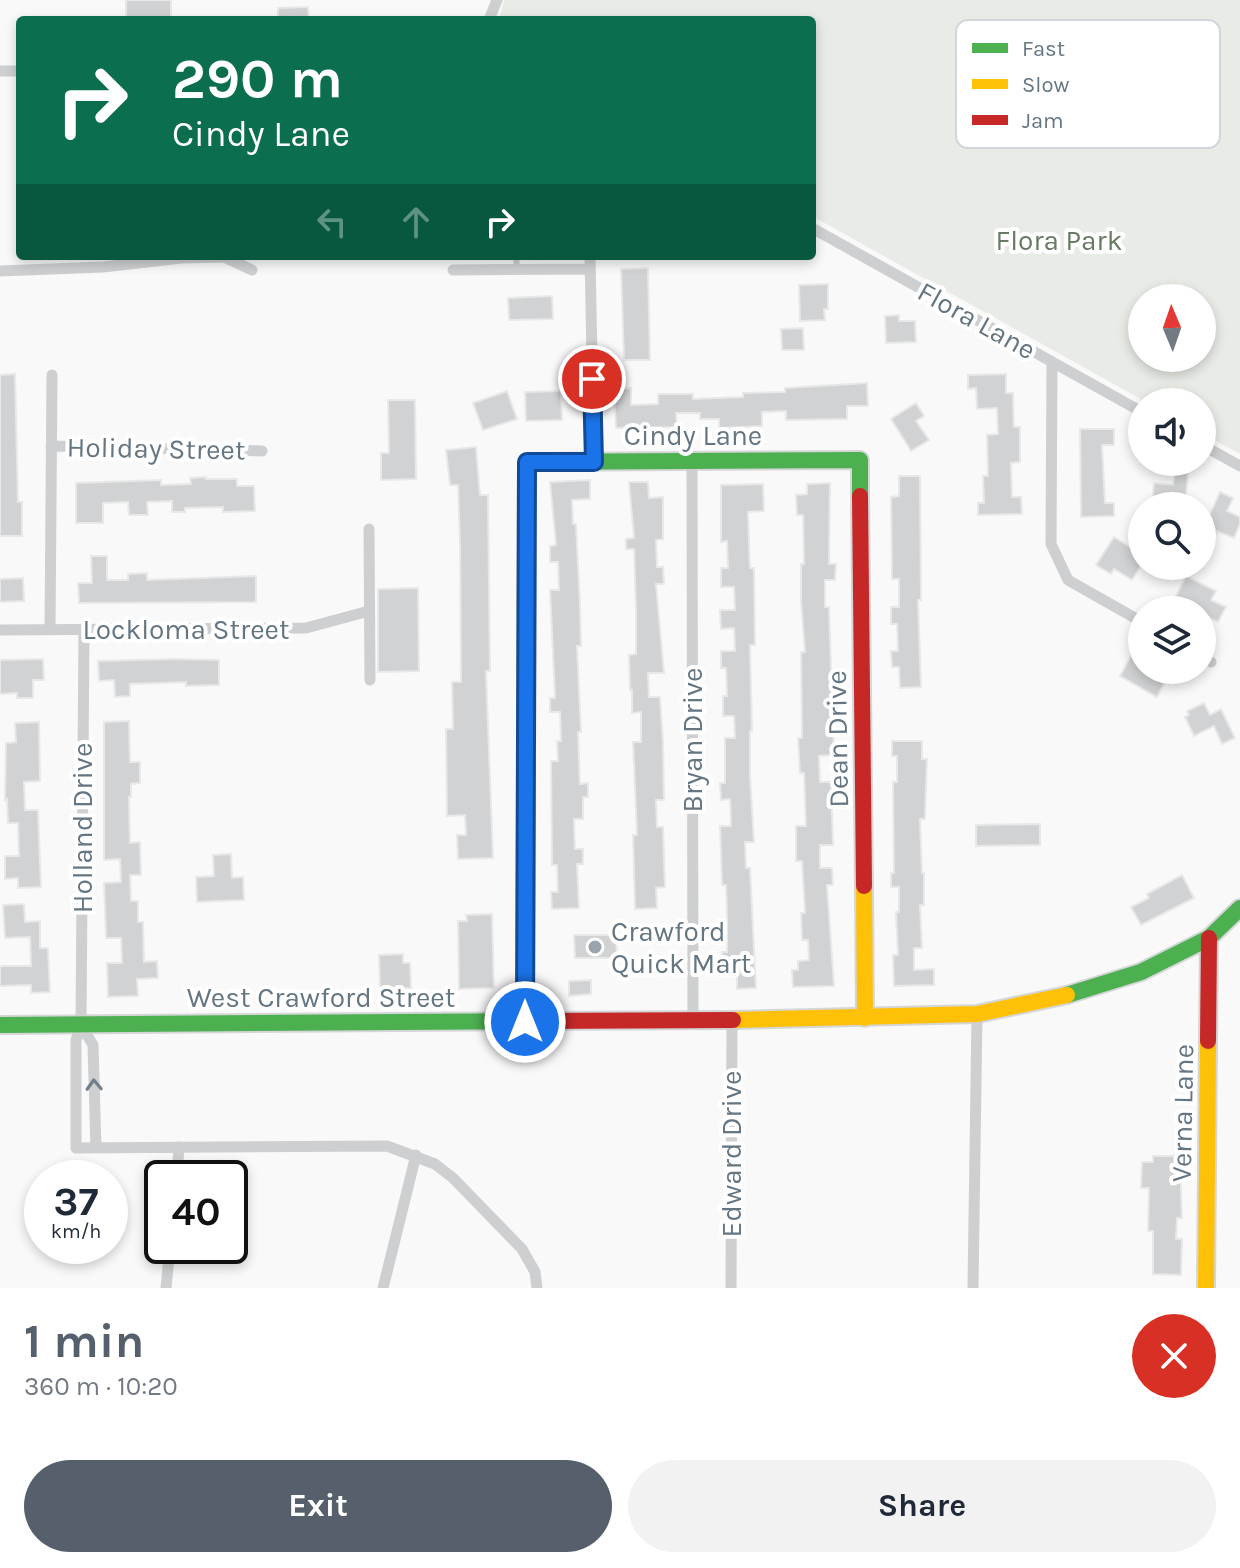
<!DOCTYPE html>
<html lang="en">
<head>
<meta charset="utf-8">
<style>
	:root { --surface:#fff; --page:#f2f2f3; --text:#1f2937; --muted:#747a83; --accent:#56606c }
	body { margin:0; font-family:Karla,sans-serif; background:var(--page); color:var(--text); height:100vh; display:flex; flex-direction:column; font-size:30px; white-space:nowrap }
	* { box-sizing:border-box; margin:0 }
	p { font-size:26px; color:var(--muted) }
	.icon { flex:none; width:44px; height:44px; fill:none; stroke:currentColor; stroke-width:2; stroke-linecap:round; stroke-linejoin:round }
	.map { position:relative; height:1288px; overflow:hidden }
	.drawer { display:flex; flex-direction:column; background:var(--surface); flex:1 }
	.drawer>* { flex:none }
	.hud { position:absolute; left:16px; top:16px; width:800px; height:244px; border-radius:8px; box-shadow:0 4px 12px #0003; background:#0b6e4f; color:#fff; overflow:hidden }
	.needle { width:52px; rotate:358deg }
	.fabs { position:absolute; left:1128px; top:284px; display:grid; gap:16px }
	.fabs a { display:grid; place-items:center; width:88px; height:88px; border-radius:50%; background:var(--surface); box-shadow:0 4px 12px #0003; font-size:40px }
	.speed { position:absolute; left:24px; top:1160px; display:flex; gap:16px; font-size:40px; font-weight:700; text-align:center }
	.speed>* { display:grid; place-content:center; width:104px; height:104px; border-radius:50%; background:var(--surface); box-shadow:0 4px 12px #0003; line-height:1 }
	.speed small { font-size:20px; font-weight:400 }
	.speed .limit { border:4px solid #111; border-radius:12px; background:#fff; color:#111 }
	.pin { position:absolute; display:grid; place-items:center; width:68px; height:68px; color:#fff; margin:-34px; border:4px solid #fff; border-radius:50%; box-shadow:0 2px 8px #0007 }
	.me { position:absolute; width:88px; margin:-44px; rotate:0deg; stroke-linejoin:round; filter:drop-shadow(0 0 6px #0008) }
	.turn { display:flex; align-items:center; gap:28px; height:168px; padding:0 24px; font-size:36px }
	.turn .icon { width:104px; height:104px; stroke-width:2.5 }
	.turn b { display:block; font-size:56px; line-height:68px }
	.lanes { display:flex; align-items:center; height:76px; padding:0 24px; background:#0003; justify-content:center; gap:40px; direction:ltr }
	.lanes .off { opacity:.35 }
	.round { display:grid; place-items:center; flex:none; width:84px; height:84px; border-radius:42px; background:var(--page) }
	.overview { display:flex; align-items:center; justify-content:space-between; height:136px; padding:0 24px }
	h1 { font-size:48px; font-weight:700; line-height:60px; color:var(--accent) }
	.action { display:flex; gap:16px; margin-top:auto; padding:16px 24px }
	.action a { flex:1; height:92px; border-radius:48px; background:var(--accent); color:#fff; font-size:32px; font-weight:700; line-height:92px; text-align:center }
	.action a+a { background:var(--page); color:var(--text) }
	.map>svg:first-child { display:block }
</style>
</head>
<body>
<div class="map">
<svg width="1240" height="1288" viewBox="0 0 1240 1288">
	<rect width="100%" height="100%" fill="#f9f9f9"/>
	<path fill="#e8ebe6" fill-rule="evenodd" d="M504 0H1240V454L1202 433V402H1146L812 216V20H499ZM1142 298H1202V358H1142Z"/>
	<path fill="#d0d2d3" stroke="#e8e8e8" stroke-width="2" d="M126 0H171V20H126Z
		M308 7 309 20H278V8Z
		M648 268 650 360H624L621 269Z
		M828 284V309H824L825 320 800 321 799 285Z
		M552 296 553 319 509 320 508 298Z
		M899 315V321H915L916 342 886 343 885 316Z
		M803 328 804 350H782L781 329Z
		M15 374 18 502H22V536H0V375Z
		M1006 374V393H1013L1014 427H1020V462L1011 463 1012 497H1021L1022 514 978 515V503H984L983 476H988L987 435 998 434 997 408 977 409 976 388 968 389V375Z
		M867 383 868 406H847V419L786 420V411L762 412V426L719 428V419H700V413H676L677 427 616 428 614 389 631 388V405L658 404V394H693V399L743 397V393L785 392V388Z
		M507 391 517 419 483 430 473 403Z
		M561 391 562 420 526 421 525 392Z
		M388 400H415L416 479 381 480V453H389Z
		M916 403 924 416 916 421 929 440 911 451 891 419Z
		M1080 429H1114V445H1102L1105 503H1114V516L1081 517Z
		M476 447 480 495H488L490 671H486L493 858 458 859 457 835H466L465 815 447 816 446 729H453L452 682H461L460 543 458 485H450L446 450Z
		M1175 472 1188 473 1185 505 1152 502 1154 483 1173 485Z
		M899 476H920L921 600H918L921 687 900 688 899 667H892L891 651H898L897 624H891V607H899V579H892L891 497 899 496Z
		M206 477V479H237V486H254L255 511 223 512V507L185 508V512H172V501L147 502 148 515H129L128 502 103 503V523H76V483L161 480V485L191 484 190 478Z
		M590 480V499L572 500 573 524H576L580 604 581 646H577L581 732H578L580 784 588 783V797H583V819H574L575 849H583V864H577L579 908 552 909 551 892H558L557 865H552L551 761H558L557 741H561L560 712H550V698H555L550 590H559L558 562H550V546L556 545 550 482Z
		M629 482H648L649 498 663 497V539L656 540 657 567H663L664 584H656L664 673H648L649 697H660L663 741 664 800H656L657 827H663L665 887 656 888 657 908 635 909 633 835H637L633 742H641V712L632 713V690H630L629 655 636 654V611L634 549H626V539L634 538Z
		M830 483 829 564H836L835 580H825V607H829L834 755 819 756 820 782H831L833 845H820V868H832L833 885H827L834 986 793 987 792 970H798V961L809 960 808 940H802L801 913H805L802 861H796V826H806L804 773H800L798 738H802L801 652H805L801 602V564H804L803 515H797L796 495 807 494V484Z
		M763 484 764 511 748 512 750 568H754L755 645H750L752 731H750V776L754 842H745L746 868H750L756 988 737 989V972H722V952H727V915L726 885H722L720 826H731L730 799 721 800 720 783H725V738H735L734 716H723V696H727L726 668H721V651H735L734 628 721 629 720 610H735L734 587H721V568H728L727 541 721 542V485Z
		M1220 492 1233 498 1227 511 1240 517V524L1234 538 1217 531 1213 542 1202 537V532Z
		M1114 537 1142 555V564L1132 580 1114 569 1111 574 1096 565Z
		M91 556H107V580H128V574L147 573V580L256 576V602L79 603 78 583H92Z
		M1186 576 1216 591 1211 600 1226 607 1218 622 1202 614V610H1194L1174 600Z
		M23 578 24 601 0 602V579Z
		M418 588 419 671 378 672V589Z
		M1133 652 1142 657V670H1151L1167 678 1157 697 1120 676Z
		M43 659 44 680H33V698H17V693L0 694V660Z
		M175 659 219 660V685L186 686V682L130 684V696L115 697 114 680 99 681 98 661Z
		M1204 703 1210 715 1221 709 1235 738 1222 744 1214 726 1194 736 1185 717 1189 715 1187 711Z
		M129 721 130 762H140V783L131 784V797H129L130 843 140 842 141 875H130L131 901H138V922H143L144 962 157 961 158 978 137 979 138 996 108 997 107 963H122L121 938H106L104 883 121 882 120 859 104 860V722Z
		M39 722 40 781 24 782 25 810H38L41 887 18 888V878L5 879V856H19L18 823H8L7 799 5 800 6 743 16 742 15 723Z
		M892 741H922V759H927L925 819H920L922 873H924V905H920L922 948H914V970L934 969V985L894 986 893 955H898L896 912H899V887H891V873H894L893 782H897V756H892Z
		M1040 824V845L976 846V825Z
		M231 854 232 878 243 877 244 900 197 902 196 877 214 876 213 855Z
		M1182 875 1194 898 1141 925 1131 907 1149 898 1147 894Z
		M24 904 25 922 40 921V948H48L50 992 31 993V985L0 986V966H31L30 937 5 938 3 905Z
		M492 914 494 988 459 989 458 921H467L466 915Z
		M574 935H616L617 958H575Z
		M403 954V963H410L411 988 380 989 379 955Z
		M591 980V994L569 996V981Z
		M1153 1156H1180L1182 1218H1177L1176 1239H1182L1181 1275 1153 1274V1231H1148L1149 1188H1141L1142 1162H1153Z"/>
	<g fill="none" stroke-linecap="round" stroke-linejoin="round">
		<defs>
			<path id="fast" d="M1067 995 1141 972 1209 938 1240 908
				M525 1022 527 462 860 460V496
				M0 1025 532 1021"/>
			<path id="slow" d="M864 886 865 1018
				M733 1020 977 1014 1067 995
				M1206 1288 1208 1041"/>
			<path id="jam" d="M860 496 864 886
				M532 1021 733 1020
				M1208 1041 1209 938"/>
		</defs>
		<use href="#fast" stroke="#d5d6d7" stroke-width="20"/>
		<use href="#slow" stroke="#d5d6d7" stroke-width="20"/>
		<use href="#jam" stroke="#d5d6d7" stroke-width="20"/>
		<path stroke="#cecfd0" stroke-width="6" d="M516 256 517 269"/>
		<path stroke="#cecfd0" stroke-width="11" d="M489 20 497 0
			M0 71H20
			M812 228 1142 412
			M590 256 594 462
			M453 270 590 269
			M0 271 103 267 182 258 224 257 252 270
			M1052 362 1051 544 1068 580 1142 622
			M1202 445 1240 466
			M51 446 262 451
			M692 460 693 1020
			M369 529 370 680
			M50 629 52 375
			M0 630 306 628 369 611
			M84 630 81 1025 76 1040V1148L387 1146 435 1164 453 1178 522 1249 535 1272 537 1288
			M1202 657 1211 662
			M81 1025 93 1045 96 1148
			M177 1178 179 1147
			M166 1288 170 1246
			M383 1288 416 1155
			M731 1288 732 1020
			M973 1288 977 1014"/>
		<use href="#fast" stroke="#4caf50" stroke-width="16"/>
		<use href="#slow" stroke="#ffc107" stroke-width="16"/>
		<use href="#jam" stroke="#c62828" stroke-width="16"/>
	</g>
	<defs><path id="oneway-chevron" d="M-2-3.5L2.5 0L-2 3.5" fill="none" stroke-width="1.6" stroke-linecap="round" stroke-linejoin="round" transform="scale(2)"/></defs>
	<use stroke="#707f8b" href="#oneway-chevron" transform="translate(94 1085) rotate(-92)"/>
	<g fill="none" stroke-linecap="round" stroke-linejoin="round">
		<defs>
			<path id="route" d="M525 1022 527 462H594L592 379"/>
		</defs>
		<use href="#route" stroke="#114b97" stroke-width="20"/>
		<use href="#route" stroke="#1a73e8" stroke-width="14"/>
	</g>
	<circle fill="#99a4ac" stroke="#fff" stroke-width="3" cx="595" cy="947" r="8"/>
	<g text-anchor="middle" stroke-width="8" stroke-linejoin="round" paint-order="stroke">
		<g font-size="28" fill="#687a64" stroke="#fff">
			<text x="1059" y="250">Flora Park</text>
		</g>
		<g font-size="28" fill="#657683" stroke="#fff">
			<text transform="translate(977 320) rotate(29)" y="10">Flora Lane</text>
			<text x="693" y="445">Cindy Lane</text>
			<text transform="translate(156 448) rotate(1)" y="10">Holiday Street</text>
			<text x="186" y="639">Lockloma Street</text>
			<text transform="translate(837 739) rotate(-91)" y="10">Dean Drive</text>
			<text transform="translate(692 740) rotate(-90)" y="10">Bryan Drive</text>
			<text transform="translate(82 828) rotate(-90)" y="10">Holland Drive</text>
			<text x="321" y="1007">West Crawford Street</text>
			<text transform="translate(1182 1113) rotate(-89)" y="10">Verna Lane</text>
			<text transform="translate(731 1154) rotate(-90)" y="10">Edward Drive</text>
		</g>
		<g font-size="28" fill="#657683" stroke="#fff" text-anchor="start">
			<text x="611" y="941">Crawford<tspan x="611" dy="32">Quick Mart</tspan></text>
		</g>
	</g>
	<rect x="956" y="20" width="264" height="128" rx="12" fill="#fff" stroke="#d1d6da" stroke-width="2"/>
	<rect x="972" y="43" width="36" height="10" fill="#4caf50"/>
	<rect x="972" y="79" width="36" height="10" fill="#ffc107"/>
	<rect x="972" y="115" width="36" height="10" fill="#c62828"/>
	<g font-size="22" fill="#657683">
		<text x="1022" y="56">Fast</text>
		<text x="1022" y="92">Slow</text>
		<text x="1022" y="128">Jam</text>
	</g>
</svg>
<div class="fabs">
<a><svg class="needle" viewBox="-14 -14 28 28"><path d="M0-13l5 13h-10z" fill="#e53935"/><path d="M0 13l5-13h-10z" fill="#747a83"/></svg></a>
<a><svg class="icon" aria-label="sound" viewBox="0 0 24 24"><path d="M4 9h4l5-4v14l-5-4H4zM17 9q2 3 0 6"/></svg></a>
<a><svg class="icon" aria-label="search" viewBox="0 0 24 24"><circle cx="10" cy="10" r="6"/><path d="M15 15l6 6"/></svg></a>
<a><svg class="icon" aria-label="layers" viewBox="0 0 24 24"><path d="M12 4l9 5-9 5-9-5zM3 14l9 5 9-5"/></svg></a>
</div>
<div class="speed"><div>37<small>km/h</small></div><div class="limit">40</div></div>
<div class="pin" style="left:592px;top:379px;background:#d93025"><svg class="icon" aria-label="arrive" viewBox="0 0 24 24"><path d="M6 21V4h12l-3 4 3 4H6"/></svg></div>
<svg class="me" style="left:525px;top:1022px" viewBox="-20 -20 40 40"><circle r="17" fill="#1a73e8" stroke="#fff" stroke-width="3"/><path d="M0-11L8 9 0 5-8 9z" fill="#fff"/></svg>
<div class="hud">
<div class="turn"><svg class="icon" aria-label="right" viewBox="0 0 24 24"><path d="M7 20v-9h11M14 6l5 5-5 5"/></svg><div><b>290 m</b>Cindy Lane</div></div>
<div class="lanes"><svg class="icon off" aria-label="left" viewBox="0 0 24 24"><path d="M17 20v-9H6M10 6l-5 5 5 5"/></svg><svg class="icon off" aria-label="ahead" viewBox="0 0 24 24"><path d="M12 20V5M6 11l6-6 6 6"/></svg><svg class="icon" aria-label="right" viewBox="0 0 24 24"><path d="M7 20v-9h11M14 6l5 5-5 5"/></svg></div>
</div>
</div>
<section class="drawer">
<div class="overview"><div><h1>1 min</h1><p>360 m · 10:20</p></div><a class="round" style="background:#d93025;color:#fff"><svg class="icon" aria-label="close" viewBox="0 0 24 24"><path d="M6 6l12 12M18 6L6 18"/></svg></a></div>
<div class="action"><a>Exit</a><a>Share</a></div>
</section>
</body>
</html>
